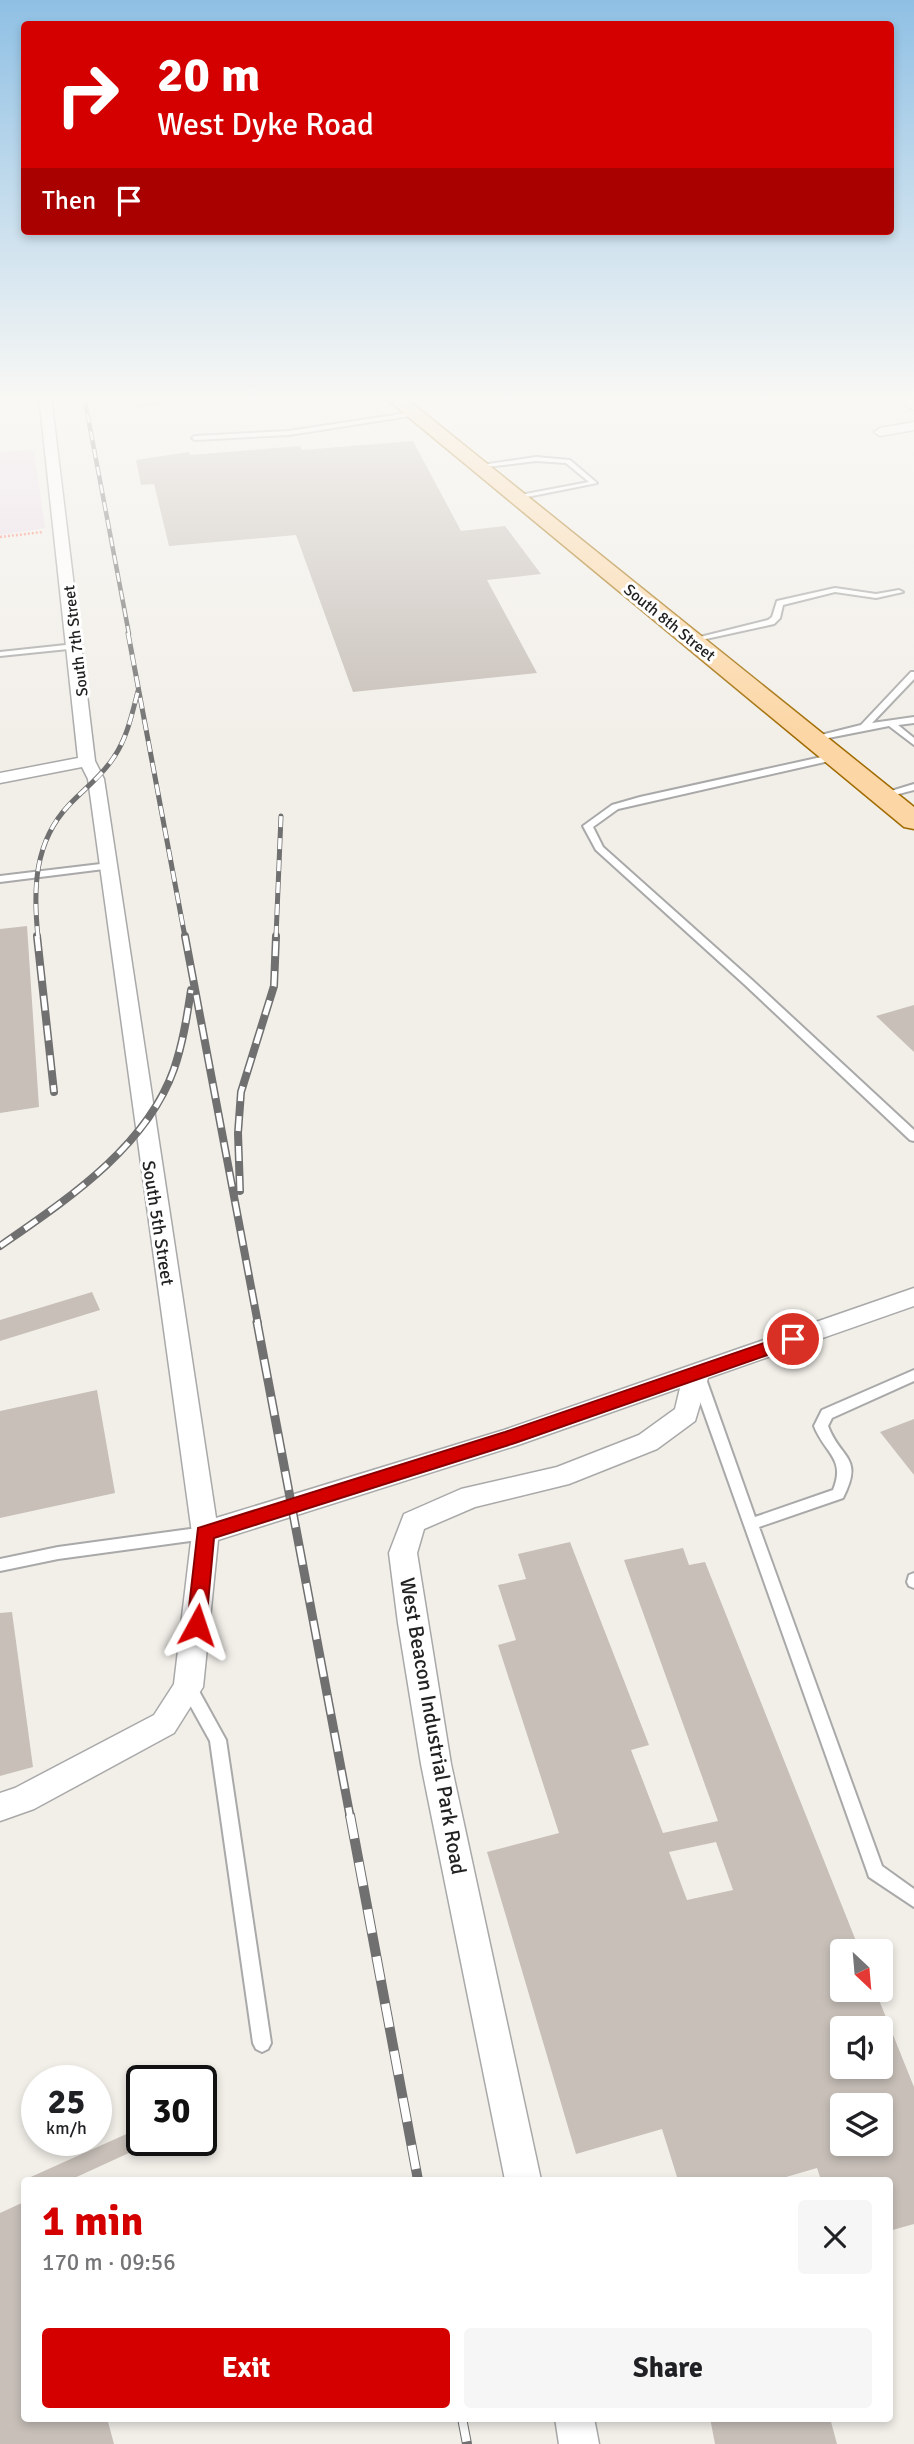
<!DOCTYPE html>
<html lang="en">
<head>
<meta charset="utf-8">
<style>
	:root { --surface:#fff; --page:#f6f6f6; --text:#202124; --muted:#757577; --accent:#d40000 }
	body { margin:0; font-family:Signika,sans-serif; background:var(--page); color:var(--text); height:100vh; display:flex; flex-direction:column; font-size:26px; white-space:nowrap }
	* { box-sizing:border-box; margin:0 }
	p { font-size:23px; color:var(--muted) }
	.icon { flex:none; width:38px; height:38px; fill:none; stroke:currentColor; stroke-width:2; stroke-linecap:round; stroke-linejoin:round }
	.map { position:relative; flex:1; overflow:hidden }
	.panel { position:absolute; left:21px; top:2177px; width:872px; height:245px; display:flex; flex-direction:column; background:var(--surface); border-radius:7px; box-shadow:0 4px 10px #0003 }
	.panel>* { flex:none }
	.banner { position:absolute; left:21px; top:21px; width:873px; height:214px; border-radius:7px; box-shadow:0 4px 10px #0003; background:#d40000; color:#fff; overflow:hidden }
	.needle { width:46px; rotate:154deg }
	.tools { position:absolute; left:830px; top:1939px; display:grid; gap:14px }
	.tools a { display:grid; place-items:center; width:63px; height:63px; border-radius:7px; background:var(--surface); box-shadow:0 4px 10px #0003; font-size:35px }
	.speed { position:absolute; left:21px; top:2065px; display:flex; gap:14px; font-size:35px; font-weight:700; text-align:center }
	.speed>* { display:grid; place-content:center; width:91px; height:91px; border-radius:50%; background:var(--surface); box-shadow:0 4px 10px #0003; line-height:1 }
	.speed small { font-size:18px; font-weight:400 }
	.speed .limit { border:4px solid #111; border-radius:10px; background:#fff; color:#111 }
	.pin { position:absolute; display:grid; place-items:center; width:60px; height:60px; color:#fff; margin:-30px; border:4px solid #fff; border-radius:50%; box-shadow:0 2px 7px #0007 }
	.me { position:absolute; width:77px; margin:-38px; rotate:5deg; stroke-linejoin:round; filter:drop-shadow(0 0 5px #0008) }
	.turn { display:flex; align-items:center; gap:24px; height:147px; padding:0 21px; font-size:32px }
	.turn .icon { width:91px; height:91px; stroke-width:2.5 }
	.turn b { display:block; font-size:49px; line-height:60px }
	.then { display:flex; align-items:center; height:66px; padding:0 21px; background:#0003; gap:14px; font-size:26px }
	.round { display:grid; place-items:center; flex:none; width:74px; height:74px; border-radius:7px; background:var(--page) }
	.head { display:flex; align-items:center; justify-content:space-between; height:119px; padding:0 21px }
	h1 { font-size:42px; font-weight:700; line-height:52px; color:var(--accent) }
	.action { display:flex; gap:14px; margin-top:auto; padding:14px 21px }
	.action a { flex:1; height:80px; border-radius:7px; background:var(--accent); color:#fff; font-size:28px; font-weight:700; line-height:80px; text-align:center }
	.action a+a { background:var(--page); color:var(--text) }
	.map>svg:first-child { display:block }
</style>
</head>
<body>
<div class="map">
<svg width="914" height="2444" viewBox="0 0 914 2444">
	<rect width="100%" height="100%" fill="#f2efe9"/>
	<path fill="#ebdbe8" d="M34 450 45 528 0 535V452Z"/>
	<path fill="#c7bfb8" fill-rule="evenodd" d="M413 441 461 531 505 526 541 574 487 580 537 673 353 692 296 535 169 546 154 484 141 485 136 460 189 452 190 455 300 446 302 450Z
		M27 926 39 1107 0 1113V929Z
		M914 1005V1052L876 1016Z
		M92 1292 100 1310 0 1341V1320Z
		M97 1390 115 1493 0 1518V1411Z
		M914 1419V1475L880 1432Z
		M570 1542 649 1745 631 1750 663 1833 718 1821 624 1560 683 1548 689 1565 705 1562 860 1951H842V1990H875L914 2087V2224L889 2231V2180H821L817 2168 776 2180H678L662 2129 576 2154 487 1852 559 1833 498 1645 516 1640 498 1585 526 1579 518 1554ZM716 1842 733 1890 687 1900 669 1852ZM842 2028H880V2067H842ZM842 2105H880V2144H842Z
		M12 1612 33 1767 0 1776V1613Z
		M142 2127V2147L70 2180H24Z
		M24 2202V2418H107L114 2444H0V2213Z
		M710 2418H830L837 2444H715Z"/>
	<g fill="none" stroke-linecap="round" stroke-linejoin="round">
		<defs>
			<path id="service" d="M132 396H138L139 401 181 396H200L136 405 133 403Z
				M414 412 417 414 416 415 289 435 195 440 192 438 195 436 289 431Z
				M536 457 570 460 597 483 517 499 515 498V496L589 482 566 463 536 461 478 468 475 466Z
				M835 588 876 594 899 590 903 592 876 598 835 592 783 605 780 618 774 624 692 642 688 640 768 620 772 617 777 601Z
				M75 644 79 646 78 648 0 656V652Z
				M911 672H914V679L872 723 914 717V723L898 725 914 738V745L889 726 813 741 809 738 861 725Z
				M835 754 839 757 838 759 618 809 593 827 603 847 752 980 914 1130V1141L910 1140 744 984 596 850 583 826 612 805 640 797Z
				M914 784V790L883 798 878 795Z
				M109 863 114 866 112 868 0 882V876Z
				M914 1370V1381L832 1418 828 1426C841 1460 864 1456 843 1498L759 1527 882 1866 914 1889V1907L869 1877 867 1871 691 1376 693 1372H703L705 1376 755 1517 833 1490C846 1458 825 1454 814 1426L822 1410Z
				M205 1527 210 1529 212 1533 210 1537 205 1539 58 1559 0 1571V1559L58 1547Z
				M914 1573V1588L909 1586 907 1582 909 1575Z
				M188 1680 194 1682 226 1740 271 2043 268 2049 262 2052 256 2049 253 2043 210 1741 180 1687 182 1682Z"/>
			<path id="minor" d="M39 396H51L95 761 104 779 216 1518 504 1430 914 1288V1306L708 1378 695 1421 657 1449 569 1484 475 1507 424 1529 417 1553 451 1764 541 2180H505L421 1764 398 1623 389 1553 404 1514 461 1489 557 1467 639 1435 675 1409 680 1388 518 1445 218 1540 203 1687 174 1733 34 1809 0 1821V1793L15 1788 154 1715 174 1684 192 1533 88 779 82 767 0 783V773L78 758Z
				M890 396H904L914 401V410Z
				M914 422V430L880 436 874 432 880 428Z
				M555 2418H594L599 2444H559Z"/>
			<path id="primary" d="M383 396H403L914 807V829L904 827Z"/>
		</defs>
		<use href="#service" stroke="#a9a9a9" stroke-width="4"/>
		<use href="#minor" stroke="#a9a9a9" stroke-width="3"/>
		<use href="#primary" stroke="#a06b00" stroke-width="3"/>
		<path stroke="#fa8072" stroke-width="2.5" stroke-dasharray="2 2" stroke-linecap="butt" d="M0 537 43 532"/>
		<use href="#service" fill="#fff" fill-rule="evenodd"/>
		<use href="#minor" fill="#fff" fill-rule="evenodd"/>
		<use href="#primary" fill="#fcd6a4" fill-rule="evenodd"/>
		<defs>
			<path id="rail-far4" d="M84 396 129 634"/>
			<path id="rail-far3" d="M128 633 185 937
				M38 937C33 889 34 842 69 805 84 789 102 776 114 757 127 738 132 714 138 691
				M276 937 281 816"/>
			<path id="rail-far2" d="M37 936 54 1092
				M185 936 258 1324
				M240 1191 238 1133 241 1092 274 986 276 936
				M0 1246C66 1200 146 1148 174 1069 183 1043 187 1016 191 990"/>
			<path id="rail-far1" d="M257 1322 350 1816"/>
			<path id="rail" d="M350 1815 418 2180
				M462 2418 467 2444"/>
		</defs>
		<use href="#rail-far4" stroke="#707070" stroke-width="4.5"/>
		<use href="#rail-far3" stroke="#707070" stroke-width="5"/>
		<use href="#rail-far2" stroke="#707070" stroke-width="8"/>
		<use href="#rail-far1" stroke="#707070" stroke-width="9"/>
		<use href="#rail" stroke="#707070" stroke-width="10"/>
		<use href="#rail-far4" stroke="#fff" stroke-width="2.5" stroke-dasharray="9" stroke-linecap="butt"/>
		<use href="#rail-far3" stroke="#fff" stroke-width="3.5" stroke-dasharray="11" stroke-linecap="butt"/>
		<use href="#rail-far2" stroke="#fff" stroke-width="5" stroke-dasharray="15" stroke-linecap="butt"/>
		<use href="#rail-far1" stroke="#fff" stroke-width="6" stroke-dasharray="19" stroke-linecap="butt"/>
		<use href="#rail" stroke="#fff" stroke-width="8" stroke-dasharray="24" stroke-linecap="butt"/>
	</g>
	<linearGradient id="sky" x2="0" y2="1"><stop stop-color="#8fc0e4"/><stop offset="0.54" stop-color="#f9f8f5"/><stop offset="1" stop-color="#f9f8f5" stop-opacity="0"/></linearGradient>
	<rect width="914" height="738" fill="url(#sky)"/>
	<path fill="#d40000" stroke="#8a0000" stroke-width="2" d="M793 1333 799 1335 802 1339 799 1344 515 1443 214 1538 206 1625 204 1631 197 1634 190 1631 187 1625 198 1528 505 1432Z"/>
	<g text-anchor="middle" stroke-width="6" stroke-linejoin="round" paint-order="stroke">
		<g font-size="16" fill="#222" stroke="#fff">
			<text transform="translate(670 622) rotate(39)" y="6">South 8th Street</text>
			<text transform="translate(75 641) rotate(-97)" y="6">South 7th Street</text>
		</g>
		<g font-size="18" fill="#222" stroke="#fff">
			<text transform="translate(158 1223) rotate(81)" y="6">South 5th Street</text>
		</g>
		<g font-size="21" fill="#222" stroke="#fff">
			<text transform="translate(433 1726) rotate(80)" y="7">West Beacon Industrial Park Road</text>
		</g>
	</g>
</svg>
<div class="tools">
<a><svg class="needle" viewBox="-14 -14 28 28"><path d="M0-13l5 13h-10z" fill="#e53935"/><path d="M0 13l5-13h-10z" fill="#757577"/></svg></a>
<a><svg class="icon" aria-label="sound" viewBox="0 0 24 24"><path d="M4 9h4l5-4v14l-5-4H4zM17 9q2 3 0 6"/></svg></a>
<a><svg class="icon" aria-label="layers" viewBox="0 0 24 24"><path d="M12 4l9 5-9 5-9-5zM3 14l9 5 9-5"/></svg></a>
</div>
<div class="speed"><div>25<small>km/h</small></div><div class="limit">30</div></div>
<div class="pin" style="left:793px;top:1339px;background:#d93025"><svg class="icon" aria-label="arrive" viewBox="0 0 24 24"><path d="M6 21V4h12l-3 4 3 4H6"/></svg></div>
<svg class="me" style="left:197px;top:1625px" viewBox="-20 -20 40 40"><path d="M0-17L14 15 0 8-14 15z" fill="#d40000" stroke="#fff" stroke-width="4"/></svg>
<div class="banner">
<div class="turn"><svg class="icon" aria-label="right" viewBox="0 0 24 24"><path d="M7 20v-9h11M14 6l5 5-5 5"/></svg><div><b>20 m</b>West Dyke Road</div></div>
<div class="then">Then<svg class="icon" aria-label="arrive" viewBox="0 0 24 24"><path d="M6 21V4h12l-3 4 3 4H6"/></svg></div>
</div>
<section class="panel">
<div class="head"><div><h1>1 min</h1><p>170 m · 09:56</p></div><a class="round"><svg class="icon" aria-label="close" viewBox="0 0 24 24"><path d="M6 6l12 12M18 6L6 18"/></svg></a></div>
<div class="action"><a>Exit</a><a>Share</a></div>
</section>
</div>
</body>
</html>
